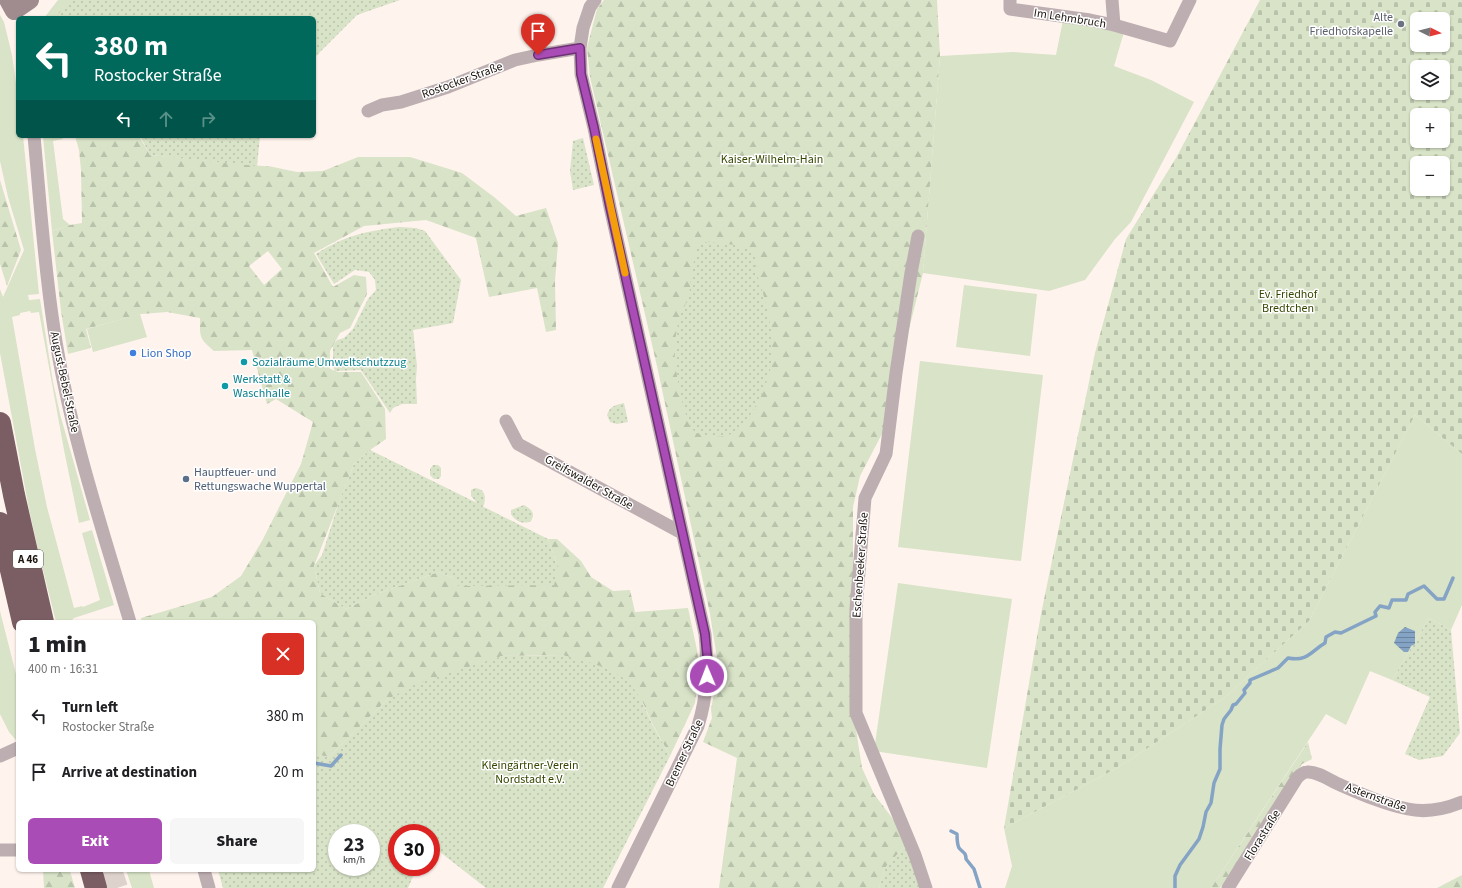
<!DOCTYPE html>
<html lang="en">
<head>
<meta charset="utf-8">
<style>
	:root { --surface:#fff; --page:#f6f6f6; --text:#202124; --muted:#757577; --accent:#aa4cb6 }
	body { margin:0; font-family:"Source Sans 3",sans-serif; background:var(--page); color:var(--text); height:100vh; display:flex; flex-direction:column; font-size:15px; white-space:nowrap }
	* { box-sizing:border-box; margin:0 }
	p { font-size:13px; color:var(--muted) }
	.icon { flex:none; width:22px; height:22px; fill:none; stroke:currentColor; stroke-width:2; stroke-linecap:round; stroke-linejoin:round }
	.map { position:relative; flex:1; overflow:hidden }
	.details { position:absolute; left:16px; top:620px; width:300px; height:252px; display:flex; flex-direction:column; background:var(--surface); border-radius:6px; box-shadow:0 1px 3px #0004 }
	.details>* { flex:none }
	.banner { position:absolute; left:16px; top:16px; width:300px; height:122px; border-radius:6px; box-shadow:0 1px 3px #0004; background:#00695c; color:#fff; overflow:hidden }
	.needle { width:26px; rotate:96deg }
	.tools { position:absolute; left:1410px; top:12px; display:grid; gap:8px }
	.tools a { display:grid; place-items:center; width:40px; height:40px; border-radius:6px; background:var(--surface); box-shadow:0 1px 3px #0004; font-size:20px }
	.speed { position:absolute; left:328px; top:824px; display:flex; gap:8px; font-size:20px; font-weight:700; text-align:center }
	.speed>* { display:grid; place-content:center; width:52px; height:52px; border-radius:50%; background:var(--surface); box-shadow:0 1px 3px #0004; line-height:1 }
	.speed small { font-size:10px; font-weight:400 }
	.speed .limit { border:6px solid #d22; background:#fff; color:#111 }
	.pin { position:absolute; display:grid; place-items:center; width:34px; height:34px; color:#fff; margin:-41px -17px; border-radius:50% 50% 50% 0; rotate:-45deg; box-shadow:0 0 4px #0007 }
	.pin .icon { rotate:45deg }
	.me { position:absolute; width:44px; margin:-22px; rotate:359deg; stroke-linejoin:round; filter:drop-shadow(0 0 3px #0008) }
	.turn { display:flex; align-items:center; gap:14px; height:84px; padding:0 12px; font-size:18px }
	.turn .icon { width:52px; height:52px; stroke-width:2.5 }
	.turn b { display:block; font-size:28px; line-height:34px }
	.lanes { display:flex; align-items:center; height:38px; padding:0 12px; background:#0003; justify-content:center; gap:20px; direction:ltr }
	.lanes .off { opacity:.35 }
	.round { display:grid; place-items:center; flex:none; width:42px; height:42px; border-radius:6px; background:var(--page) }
	.summary { display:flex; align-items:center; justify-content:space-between; height:68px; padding:0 12px }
	h1 { font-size:24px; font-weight:800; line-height:30px }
	.cta { display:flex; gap:8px; margin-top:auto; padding:8px 12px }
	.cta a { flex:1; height:46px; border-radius:6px; background:var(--accent); color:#fff; font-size:16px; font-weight:800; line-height:46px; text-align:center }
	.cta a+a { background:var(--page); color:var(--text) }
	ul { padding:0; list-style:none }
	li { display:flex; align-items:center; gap:12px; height:56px; padding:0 12px }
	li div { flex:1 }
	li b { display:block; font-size:15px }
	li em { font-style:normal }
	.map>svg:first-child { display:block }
</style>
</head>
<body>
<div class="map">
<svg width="1462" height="888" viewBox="0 0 1462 888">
	<defs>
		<pattern id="forest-firs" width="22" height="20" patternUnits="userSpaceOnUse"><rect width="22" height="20" fill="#d8e3c7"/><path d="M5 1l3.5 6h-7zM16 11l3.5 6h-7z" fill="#b9c2aa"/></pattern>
		<pattern id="cemetery-stones" width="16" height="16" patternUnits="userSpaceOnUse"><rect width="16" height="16" fill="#d8e3c7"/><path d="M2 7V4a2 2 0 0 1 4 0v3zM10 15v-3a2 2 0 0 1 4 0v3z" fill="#b9c2aa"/></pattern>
		<pattern id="park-dots" width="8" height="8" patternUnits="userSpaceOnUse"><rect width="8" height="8" fill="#d8e3c7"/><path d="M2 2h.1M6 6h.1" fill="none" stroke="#b9c2aa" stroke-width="1.8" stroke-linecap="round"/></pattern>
		<pattern id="water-rules" width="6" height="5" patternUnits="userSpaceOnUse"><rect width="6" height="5" fill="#84a3c5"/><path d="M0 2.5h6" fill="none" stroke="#6b849e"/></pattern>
	</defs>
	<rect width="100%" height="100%" fill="#fff3ed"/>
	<path fill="#d8e3c7" d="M0 15 4 22 12 55 18 97V136H23L39 294 28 295 29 300 40 299 53 382 60 414 90 520 79 523 64 450 39 312 31 313 30 311 20 313V315L12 317 35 449 47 507 74 608 82 606 83 607 100 600 82 533 92 530 114 605 74 618 70 622H56L40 558 29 509 0 353V289L3 297 24 250 8 197 0 161Z
		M1063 20 1124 32 1114 66 1151 80 1194 102 1131 222 1115 239 1085 280 1049 291 923 273 940 56 1013 52 1056 55Z
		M43 136H62L63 139 53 141 63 219 70 225 52 231Z
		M964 285 1037 294 1030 356 956 347Z
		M140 314 147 337 93 352 87 329Z
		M920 361 1043 375 1021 561 898 547Z
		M1415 415 1462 454V605L1451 630 1429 618 1392 680 1370 671 1346 725 1326 714 1211 888H1005L1012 866 1004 828 1117 768 1224 698 1309 621Z
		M898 583 1012 599 987 768 874 751Z
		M0 611 18 682V738L16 740 9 732 0 714Z
		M126 870H149L154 888H132Z"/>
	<path fill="url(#forest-firs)" fill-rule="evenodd" d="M58 0H75L55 18H44Z
		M604 0H937L940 56 923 273 884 430 860 476 853 507V710L862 768 874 794 896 823 906 845 885 868 879 888H719L737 758 703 742 712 718 711 709 716 684 717 658 710 614 657 366 590 77 587 48 597 9Z
		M75 136H139L150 155 273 167 297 172 323 171 358 157H410L462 173 494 197 516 216 546 208 558 243 555 281 556 330 546 332 537 288 489 297 476 238 426 220 364 226 314 253 333 287 354 275 366 277 367 294 350 328 340 333 330 351V369L338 372H361L385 409 386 439 370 450 354 464 314 566 320 593 346 609 374 595 438 572 454 578 558 567 548 539H557L581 561 591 577 613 591 630 590 635 612 688 608 697 650 699 668 695 703 670 756 652 723 643 703 619 676 596 665 562 655 502 656 388 699 329 757 314 754V622H142L141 618 212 597 241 576 262 541 301 464 313 422 276 399 267 404 252 350 214 351C199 338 200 338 200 318L167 312 141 314 86 329 91 348 68 354 61 311 52 231 70 225 82 223 81 170 79 150ZM268 251 282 269 264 285 249 266Z
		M0 180 21 250 7 286 0 264Z
		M1308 742 1312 759 1302 764 1220 888H1211Z
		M43 870 70 871 75 888H44Z
		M1462 875V888H1437Z"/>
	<path fill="url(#cemetery-stones)" fill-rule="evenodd" d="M1260 0H1462V454L1415 415 1309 621 1224 698 1117 768 1004 828 1041 614 1095 353 1126 239 1176 158ZM1417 19H1443V45H1417ZM1417 67H1443V93H1417ZM1417 115H1443V141H1417ZM1417 163H1443V189H1417Z"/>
	<path fill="url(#park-dots)" fill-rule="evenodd" d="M70 0H400L357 15 314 58V18H55Z
		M140 136H260L257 166 150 155Z
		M583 138 594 185 573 190 570 171 573 141Z
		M399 227 416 228 425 231 461 280 453 323 413 330 417 366 416 379 417 404H402L393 408 390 413 361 370 335 371 333 367V346L337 340 344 338 353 329 368 299 376 290 375 280 369 272 355 270 334 284 316 254C344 236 366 231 399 227Z
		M709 242 736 245 755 252C754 270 758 277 763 293 769 316 775 341 771 365 768 385 750 425 731 434 725 437 717 437 711 437 706 436 697 434 694 431 685 422 678 382 676 370 673 351 675 334 680 316 683 309 686 303 689 297 690 291 690 284 691 279 693 267 695 255 697 243Z
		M624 403 628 422 617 424 610 422 607 415C610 406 615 405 624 403Z
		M370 450 477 503 471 496V490L475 488C485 489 486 496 484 505L482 506 548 539 558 567 554 585 458 586 454 578 438 572 374 595 346 609 320 593 314 566 322 555 339 502 354 464Z
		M433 465H438L441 468V476L439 479H434L430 475V469Z
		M524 505C531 509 536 513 531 521 523 525 515 521 511 514V510Z
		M1429 618 1451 630 1460 733 1443 756 1419 760 1405 754 1430 697 1392 680Z
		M562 655C585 661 613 667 630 684 640 695 646 710 652 724 658 735 664 745 670 756L603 888H486L431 845V833H397V867H417L408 888H223L218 870H314V754L329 757 388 699 416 684 502 656ZM337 833H371V867H337Z
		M906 845 921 888H879L885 868Z"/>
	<path fill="url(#water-rules)" d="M1405 627 1415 631V644L1411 646 1408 652H1404L1394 643 1398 633Z"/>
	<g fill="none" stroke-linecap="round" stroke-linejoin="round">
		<path stroke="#84a3c5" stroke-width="3.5" d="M314 763 331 766 341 755
			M951 831 957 834C957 838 957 844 959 848 963 853 966 852 966 859L974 869 980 888
			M1175 888V876L1180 865 1199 839 1203 827 1206 812 1211 803 1214 783 1220 769V749L1222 725 1224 719 1231 710 1233 705 1236 704 1245 693 1244 690 1250 683V680L1278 668 1288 658C1308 662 1311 651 1325 643L1326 637 1335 632 1341 633 1376 616 1375 612 1380 606 1389 608 1392 600H1406L1408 594 1424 586 1437 599H1444L1453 578"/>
		<path stroke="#ddd2cc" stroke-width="22" stroke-dasharray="22 11" stroke-linecap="butt" d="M111 870 117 888"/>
		<path stroke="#bdaeb1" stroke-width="13" d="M595 0 590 7 583 28 580 48 581 74 594 128 610 207 705 634C708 667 708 694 698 726L618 888
			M1010 0V9L1090 20 1114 25 1170 41 1190 0
			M1112 0 1114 25
			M368 111 382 105 401 102 448 87 515 60 538 55 580 48
			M34 136C40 200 44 265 54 329 69 429 101 525 130 622
			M918 236 911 273 896 373 886 454 865 498 856 609V713L915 855 926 888
			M506 421 518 444 682 533
			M0 756 18 748
			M0 850H18
			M204 870 209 888
			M1228 888 1297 778C1300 775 1303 772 1307 772 1316 771 1328 779 1336 783 1359 793 1383 804 1408 809 1426 813 1445 809 1462 802"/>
		<path stroke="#a08c8f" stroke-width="18" d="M8 0 14 11 30 0"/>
		<path stroke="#7a5e63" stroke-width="22" d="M0 423 14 495 43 622
			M0 523 23 622
			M91 870 96 888"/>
	</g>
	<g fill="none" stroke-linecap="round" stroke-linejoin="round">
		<defs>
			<path id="route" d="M538 55 580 48 581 74 594 128 610 207 705 634 708 665 707 676"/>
		</defs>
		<use href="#route" stroke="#6e3176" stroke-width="10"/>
		<use href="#route" stroke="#aa4cb6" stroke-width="7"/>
		<path stroke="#f59e0b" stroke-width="7" d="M596 139 625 273"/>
	</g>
	<circle fill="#6b7280" stroke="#fff" stroke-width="1.5" cx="1401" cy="24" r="4"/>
	<circle fill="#3f7fe0" stroke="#fff" stroke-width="1.5" cx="133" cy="353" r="4"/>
	<g fill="#0f9aa8" stroke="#fff" stroke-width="1.5">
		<circle cx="244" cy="362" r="4"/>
		<circle cx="225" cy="386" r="4"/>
	</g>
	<circle fill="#5c6f8a" stroke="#fff" stroke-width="1.5" cx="186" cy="479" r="4"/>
	<g text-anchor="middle" stroke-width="3" stroke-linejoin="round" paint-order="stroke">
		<rect fill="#fff" stroke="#615a57" stroke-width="1" x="13" y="550" width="30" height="18" rx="3"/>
		<g font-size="11" font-weight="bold" fill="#1d140f">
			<text x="28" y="563">A 46</text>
		</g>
		<g font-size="12" fill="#5b616d" stroke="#fff" text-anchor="end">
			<text x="1393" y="21">Alte<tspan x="1393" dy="14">Friedhofskapelle</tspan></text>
		</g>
		<g font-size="12" fill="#1d140f" stroke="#fff">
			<text transform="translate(1070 18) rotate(9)" y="4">Im Lehmbruch</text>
			<text transform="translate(462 80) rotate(-20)" y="4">Rostocker Straße</text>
			<text transform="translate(65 382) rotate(78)" y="4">August-Bebel-Straße</text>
			<text transform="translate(589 482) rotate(29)" y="4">Greifswalder Straße</text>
			<text transform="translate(860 565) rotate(-86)" y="4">Eschenbeeker Straße</text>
			<text transform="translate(684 753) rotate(-65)" y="4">Bremer Straße</text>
			<text transform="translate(1376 797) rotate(20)" y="4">Asternstraße</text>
			<text transform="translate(1262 835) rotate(-58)" y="4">Florastraße</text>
		</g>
		<g font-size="12" fill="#354601" stroke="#fff">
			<text x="772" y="163">Kaiser-Wilhelm-Hain</text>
			<text x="1288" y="298">Ev. Friedhof<tspan x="1288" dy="14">Bredtchen</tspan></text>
			<text x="530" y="769">Kleingärtner-Verein<tspan x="530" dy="14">Nordstadt e.V.</tspan></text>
		</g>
		<g font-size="12" fill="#366cbe" stroke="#fff" text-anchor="start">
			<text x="141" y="357">Lion Shop</text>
		</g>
		<g font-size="12" fill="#0d838f" stroke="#fff" text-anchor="start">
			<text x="252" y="366">Sozialräume Umweltschutzzug</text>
			<text x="233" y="383">Werkstatt &amp;<tspan x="233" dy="14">Waschhalle</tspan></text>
		</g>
		<g font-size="12" fill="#4e5e75" stroke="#fff" text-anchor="start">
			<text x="194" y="476">Hauptfeuer- und<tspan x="194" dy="14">Rettungswache Wuppertal</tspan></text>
		</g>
	</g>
</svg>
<div class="tools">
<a><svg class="needle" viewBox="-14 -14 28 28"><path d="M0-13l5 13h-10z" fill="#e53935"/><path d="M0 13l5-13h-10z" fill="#757577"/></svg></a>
<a><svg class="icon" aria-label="layers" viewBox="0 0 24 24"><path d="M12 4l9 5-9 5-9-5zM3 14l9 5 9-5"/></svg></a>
<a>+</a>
<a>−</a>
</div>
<div class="speed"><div>23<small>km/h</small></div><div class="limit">30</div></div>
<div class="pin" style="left:538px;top:55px;background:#d93025"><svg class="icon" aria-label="arrive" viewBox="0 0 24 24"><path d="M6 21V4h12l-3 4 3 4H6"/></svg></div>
<svg class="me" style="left:707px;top:676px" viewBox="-20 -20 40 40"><circle r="17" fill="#aa4cb6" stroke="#fff" stroke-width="3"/><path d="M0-11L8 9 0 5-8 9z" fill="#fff"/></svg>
<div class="banner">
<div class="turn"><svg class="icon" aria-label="left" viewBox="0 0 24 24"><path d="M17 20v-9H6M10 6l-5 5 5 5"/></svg><div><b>380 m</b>Rostocker Straße</div></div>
<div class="lanes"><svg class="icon" aria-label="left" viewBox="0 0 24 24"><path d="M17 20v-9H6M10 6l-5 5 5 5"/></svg><svg class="icon off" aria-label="ahead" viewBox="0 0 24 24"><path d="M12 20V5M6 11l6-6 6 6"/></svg><svg class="icon off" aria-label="right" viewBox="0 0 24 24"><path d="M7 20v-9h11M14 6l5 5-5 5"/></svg></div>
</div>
<section class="details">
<div class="summary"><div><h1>1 min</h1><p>400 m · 16:31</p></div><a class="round" style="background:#d93025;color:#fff"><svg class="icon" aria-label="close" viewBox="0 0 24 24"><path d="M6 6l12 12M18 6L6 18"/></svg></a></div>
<ul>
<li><svg class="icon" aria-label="left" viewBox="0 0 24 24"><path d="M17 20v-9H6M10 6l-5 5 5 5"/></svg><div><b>Turn left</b><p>Rostocker Straße</p></div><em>380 m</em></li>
<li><svg class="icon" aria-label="arrive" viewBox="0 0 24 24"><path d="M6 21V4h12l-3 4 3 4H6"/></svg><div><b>Arrive at destination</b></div><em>20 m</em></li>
</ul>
<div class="cta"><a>Exit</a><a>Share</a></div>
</section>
</div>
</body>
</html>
